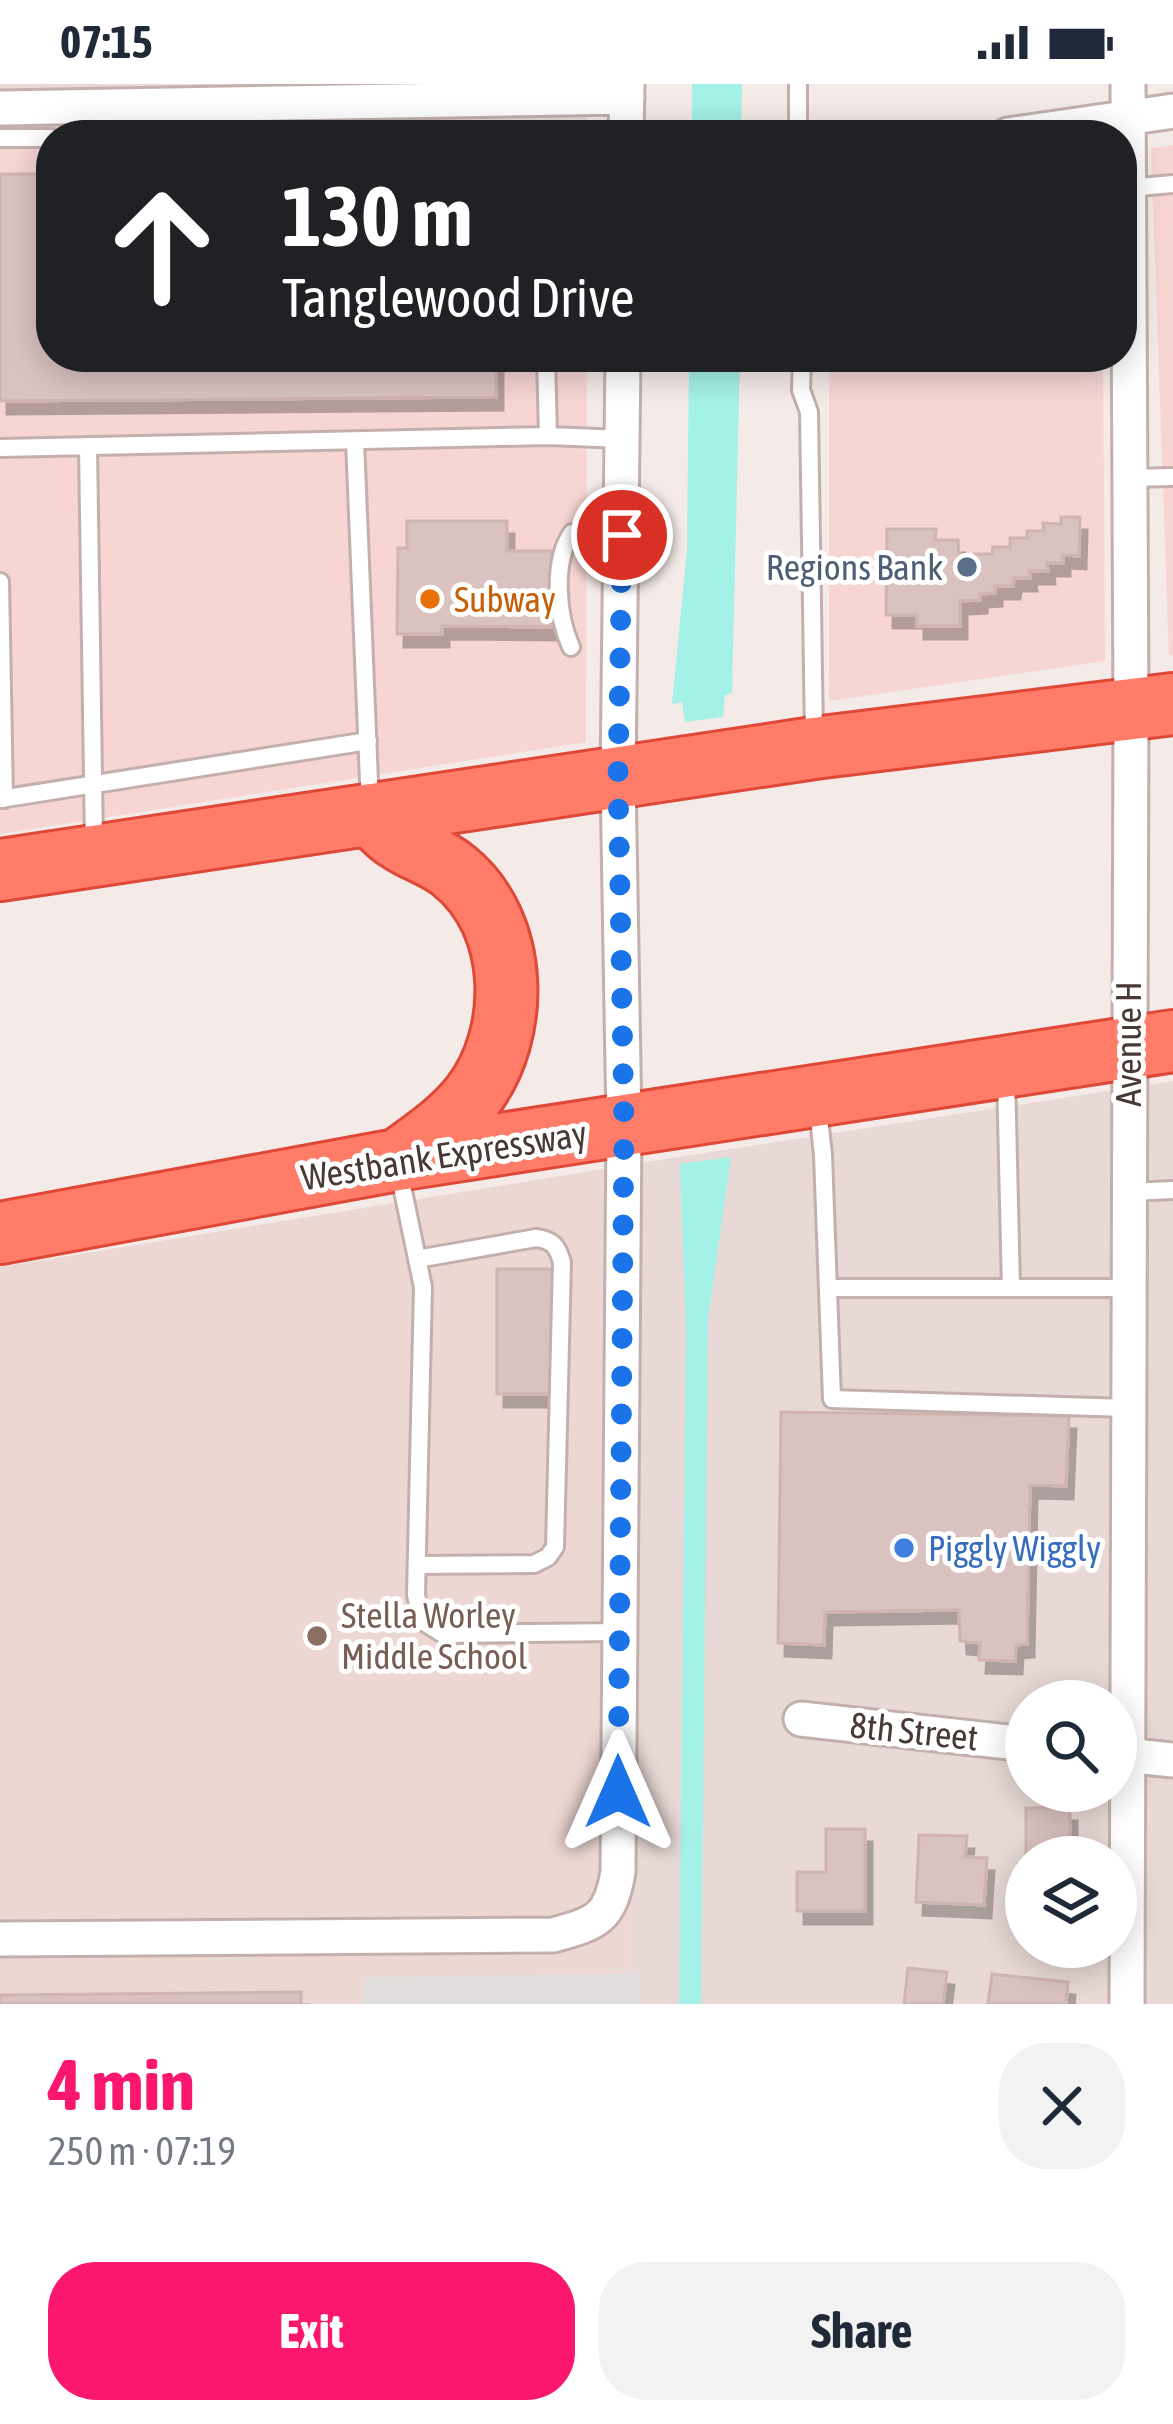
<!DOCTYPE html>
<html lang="en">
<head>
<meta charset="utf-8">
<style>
	:root { --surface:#fff; --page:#f2f2f3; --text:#1f2937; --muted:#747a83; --accent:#fc176e }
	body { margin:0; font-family:"Asap Condensed",sans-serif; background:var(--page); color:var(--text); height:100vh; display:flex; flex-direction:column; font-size:45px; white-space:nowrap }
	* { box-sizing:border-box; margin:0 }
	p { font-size:39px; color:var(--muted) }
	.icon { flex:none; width:66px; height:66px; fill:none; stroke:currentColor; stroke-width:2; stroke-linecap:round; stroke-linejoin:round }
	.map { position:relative; height:1920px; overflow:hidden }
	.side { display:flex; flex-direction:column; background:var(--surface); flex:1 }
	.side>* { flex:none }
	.banner { position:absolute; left:36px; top:36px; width:1101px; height:252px; border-radius:48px; box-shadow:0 6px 30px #0003; background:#202124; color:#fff; overflow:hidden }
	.fabs { position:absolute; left:1005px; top:1596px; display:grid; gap:24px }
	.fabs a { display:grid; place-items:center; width:132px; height:132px; border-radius:50%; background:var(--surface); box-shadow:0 6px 30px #0003; font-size:60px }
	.pin { position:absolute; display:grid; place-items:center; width:102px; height:102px; color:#fff; margin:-51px; border:6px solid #fff; border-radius:50%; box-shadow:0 3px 12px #0007 }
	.me { position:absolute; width:132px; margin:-66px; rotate:0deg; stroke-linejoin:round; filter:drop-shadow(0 0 9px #0008) }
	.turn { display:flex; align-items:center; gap:42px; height:252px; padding:0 48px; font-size:54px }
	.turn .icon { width:156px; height:156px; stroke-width:2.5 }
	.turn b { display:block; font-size:84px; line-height:102px }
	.round { display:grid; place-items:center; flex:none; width:126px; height:126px; border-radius:48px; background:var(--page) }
	.headline { display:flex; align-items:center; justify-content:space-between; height:204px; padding:0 48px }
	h1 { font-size:72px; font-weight:700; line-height:90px; color:var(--accent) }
	.primary-button { display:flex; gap:24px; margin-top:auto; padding:24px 48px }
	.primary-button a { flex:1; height:138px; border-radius:48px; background:var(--accent); color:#fff; font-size:48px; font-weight:700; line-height:138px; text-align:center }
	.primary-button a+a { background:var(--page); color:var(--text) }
	.status { display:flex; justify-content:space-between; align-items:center; height:84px; padding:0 60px; background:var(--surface); direction:ltr }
	.status svg { height:33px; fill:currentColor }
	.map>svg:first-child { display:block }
</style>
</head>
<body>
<div class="status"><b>07:15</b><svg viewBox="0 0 49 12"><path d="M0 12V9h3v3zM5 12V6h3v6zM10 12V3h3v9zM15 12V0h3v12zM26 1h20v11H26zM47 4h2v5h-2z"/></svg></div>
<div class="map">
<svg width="1173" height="1920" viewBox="0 0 1173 1920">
	<defs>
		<filter id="shadow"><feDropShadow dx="7" dy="13" stdDeviation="0" flood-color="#0004"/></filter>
	</defs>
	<rect width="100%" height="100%" fill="#f4eae8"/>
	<path fill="#e8d9d6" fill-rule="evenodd" d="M0 0H588L587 41 0 48Z
		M1173 997V1920H631L640 1079ZM1026 1617H1116V1707H1026ZM1026 1773H1116V1863H1026Z"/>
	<path fill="#f6d5d3" d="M587 41V51H51V273H587L586 658 0 750V48Z
		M1173 61V571L1169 572 1151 64Z
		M829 273H1103L1105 577 829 617Z"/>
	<path fill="#edd7d2" d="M640 1079 631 1920H0V1183Z"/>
	<path fill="#e2dddd" d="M641 1889V1920H363V1893Z"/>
	<path fill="#a4f1e8" d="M692 0H742L741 51H692Z
		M689 273H740L732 609 725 611 723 633 685 638 682 618 672 620 687 466Z
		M731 1073 708 1235 701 1920H679L686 1246 680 1080Z"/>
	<path fill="#d9c2c0" stroke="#d1b3b0" stroke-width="3" filter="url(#shadow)" d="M0 90H51V273H496V313L0 317Z
		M1061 433H1080L1079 472 1063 471V479H1047L1048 487H1029L1030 494H1014L1013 502H995V509L980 510V516L960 517V542H917V531H886L887 445H936L935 456H958L959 475 975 476V470H992L993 463H1010V454H1027V447H1044L1043 439 1061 440Z
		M407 437H507V467H552L551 543 442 542V550H397L398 464H407Z
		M497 1185H553V1310H497Z
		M781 1328 1069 1332 1066 1402 1030 1401 1027 1560 1016 1561 1015 1577 979 1576 980 1559 960 1557 959 1526 825 1528 824 1561 778 1559Z
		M1026 1724H1070V1773H1026Z
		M826 1745H865V1827H797V1788H826Z
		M919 1751 967 1752 965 1773 987 1774 984 1821 916 1818Z
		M1018 1780H1026V1827H1017Z
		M908 1884 947 1888 943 1920H904Z
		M992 1890 1068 1898 1066 1920H988Z
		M301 1908V1920H0V1911Z"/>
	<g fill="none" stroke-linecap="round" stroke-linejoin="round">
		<defs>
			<path id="lane" d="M798 0V40L805 51
				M0 54H51
				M1128 104 1173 100
				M546 273 548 352
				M802 273 801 306 809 328 814 651
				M355 357 370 722
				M88 362 94 759
				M0 364 548 352 623 355
				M1130 394 1173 393
				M0 498 4 715
				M571 563C557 532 552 478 572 449
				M0 715 368 657
				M1006 992 1011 1204H1128
				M818 1024 823 1071 832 1315 1127 1324
				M399 1088 423 1203 416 1511 422 1537 443 1550 620 1548
				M1129 1108 1173 1106
				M828 1204H1011
				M417 1481 534 1480 548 1473 555 1463 562 1178C557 1162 553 1156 536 1154L417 1175"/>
			<path id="street" d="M0 24 627 13
				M626 51 627 0
				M1008 51 1173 27
				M801 1635 1026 1660
				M1116 1670 1173 1676
				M0 1855 553 1851C597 1839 610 1835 618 1788L624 1041 618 693 623 273
				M1127 1920 1131 624 1128 0"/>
			<path id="highway" d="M371 730C379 739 388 749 398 755 415 767 438 773 454 787 520 840 521 950 472 1013 452 1038 427 1055 402 1073
				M0 786 814 664 1173 620
				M0 1149 397 1076 1173 957"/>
		</defs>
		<use href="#lane" stroke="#c3b0ad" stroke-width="22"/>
		<use href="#street" stroke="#c3b0ad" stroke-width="39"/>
		<use href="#highway" stroke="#df4737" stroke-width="66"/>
		<use href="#lane" stroke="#fff" stroke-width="16"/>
		<use href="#street" stroke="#fff" stroke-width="33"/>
		<use href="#highway" stroke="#ff7c68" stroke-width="60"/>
	</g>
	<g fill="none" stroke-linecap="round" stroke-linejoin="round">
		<path stroke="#1a73e8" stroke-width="21" stroke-dasharray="0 37.8" d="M618 1708 624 1041 618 693 622 451"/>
	</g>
	<circle fill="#5c6f8a" stroke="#fff" stroke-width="4.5" cx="967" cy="483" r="12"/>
	<circle fill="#e8710a" stroke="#fff" stroke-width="4.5" cx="430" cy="515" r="12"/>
	<circle fill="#3f7fe0" stroke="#fff" stroke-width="4.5" cx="904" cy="1464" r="12"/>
	<circle fill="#8d6e63" stroke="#fff" stroke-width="4.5" cx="317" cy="1552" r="12"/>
	<g text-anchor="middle" stroke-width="10" stroke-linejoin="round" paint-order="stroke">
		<g font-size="36" fill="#4e5e75" stroke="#fff" text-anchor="end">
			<text x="943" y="496">Regions Bank</text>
		</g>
		<g font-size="36" fill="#c56008" stroke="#fff" text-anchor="start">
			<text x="454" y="528">Subway</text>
		</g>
		<g font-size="36" fill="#483836" stroke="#fff">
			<text transform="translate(1128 960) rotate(-90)" y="13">Avenue H</text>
			<text transform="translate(444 1071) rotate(-9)" y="13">Westbank Expressway</text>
			<text transform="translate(914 1647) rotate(6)" y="13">8th Street</text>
		</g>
		<g font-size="36" fill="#366cbe" stroke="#fff" text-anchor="start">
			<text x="928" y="1477">Piggly Wiggly</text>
		</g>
		<g font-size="36" fill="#785e54" stroke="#fff" text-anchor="start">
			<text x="341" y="1544">Stella Worley<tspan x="341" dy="41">Middle School</tspan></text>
		</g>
	</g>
</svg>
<div class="fabs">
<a><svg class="icon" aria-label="search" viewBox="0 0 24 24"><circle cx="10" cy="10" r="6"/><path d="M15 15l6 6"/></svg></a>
<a><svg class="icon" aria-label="layers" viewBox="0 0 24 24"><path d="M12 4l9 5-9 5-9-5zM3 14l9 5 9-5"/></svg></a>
</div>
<div class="pin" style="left:622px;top:451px;background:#d93025"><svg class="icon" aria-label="arrive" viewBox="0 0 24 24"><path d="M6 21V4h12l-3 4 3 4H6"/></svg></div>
<svg class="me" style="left:618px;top:1708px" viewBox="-20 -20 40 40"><path d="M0-17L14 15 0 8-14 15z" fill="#1a73e8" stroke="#fff" stroke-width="4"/></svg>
<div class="banner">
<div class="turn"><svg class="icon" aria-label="ahead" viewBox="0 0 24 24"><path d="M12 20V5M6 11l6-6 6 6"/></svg><div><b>130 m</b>Tanglewood Drive</div></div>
</div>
</div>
<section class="side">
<div class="headline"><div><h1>4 min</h1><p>250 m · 07:19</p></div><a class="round"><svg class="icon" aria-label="close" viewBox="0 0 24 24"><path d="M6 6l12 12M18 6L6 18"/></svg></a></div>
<div class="primary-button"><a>Exit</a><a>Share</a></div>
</section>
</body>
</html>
